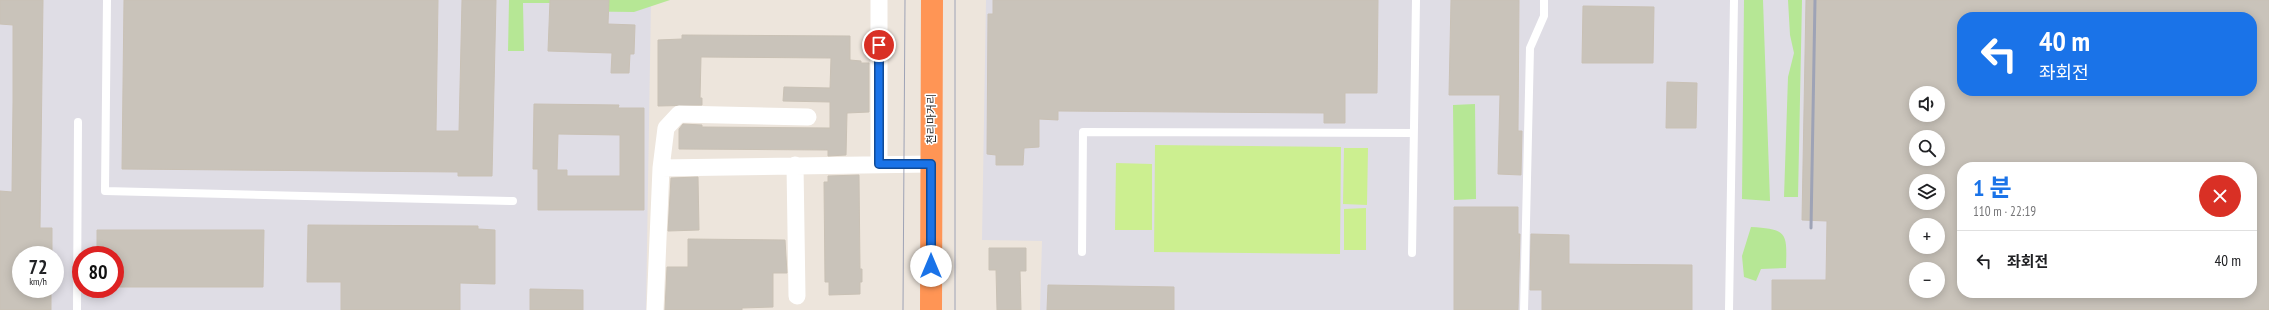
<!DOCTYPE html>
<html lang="ko">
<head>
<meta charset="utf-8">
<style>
	:root { --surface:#fff; --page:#f2f2f2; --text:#202124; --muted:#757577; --line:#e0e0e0; --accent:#1a73e8 }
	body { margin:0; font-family:"PT Sans Narrow","Noto Sans KR",sans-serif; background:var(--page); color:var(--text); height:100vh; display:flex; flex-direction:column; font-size:15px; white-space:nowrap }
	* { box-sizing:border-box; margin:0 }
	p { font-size:13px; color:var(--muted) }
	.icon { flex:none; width:22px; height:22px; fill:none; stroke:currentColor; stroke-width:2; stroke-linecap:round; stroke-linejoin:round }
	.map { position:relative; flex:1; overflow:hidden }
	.sheet { position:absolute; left:1957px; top:162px; width:300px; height:136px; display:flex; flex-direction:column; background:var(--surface); border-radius:16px; box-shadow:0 2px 10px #0003 }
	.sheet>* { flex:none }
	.top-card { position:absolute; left:1957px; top:12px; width:300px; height:84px; border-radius:16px; box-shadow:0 2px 10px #0003; background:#1a73e8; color:#fff; overflow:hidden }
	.controls { position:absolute; left:1909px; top:86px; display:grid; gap:8px }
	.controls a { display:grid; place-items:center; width:36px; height:36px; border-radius:50%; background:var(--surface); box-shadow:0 2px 10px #0003; font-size:20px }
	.speed { position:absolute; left:12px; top:246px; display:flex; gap:8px; font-size:20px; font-weight:700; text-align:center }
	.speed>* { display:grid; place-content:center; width:52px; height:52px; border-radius:50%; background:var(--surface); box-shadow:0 2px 10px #0003; line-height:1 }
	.speed small { font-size:10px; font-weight:400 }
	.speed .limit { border:6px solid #d22; background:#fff; color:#111 }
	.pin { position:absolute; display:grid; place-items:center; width:34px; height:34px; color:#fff; margin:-17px; border:2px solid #fff; border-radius:50%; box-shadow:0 1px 4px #0007 }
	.me { position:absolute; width:44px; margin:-22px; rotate:0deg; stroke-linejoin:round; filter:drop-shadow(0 0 3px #0008) }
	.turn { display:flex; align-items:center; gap:14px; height:84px; padding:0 16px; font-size:18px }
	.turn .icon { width:52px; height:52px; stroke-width:2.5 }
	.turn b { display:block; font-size:28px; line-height:34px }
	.round { display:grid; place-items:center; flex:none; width:42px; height:42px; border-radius:21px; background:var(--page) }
	.summary { display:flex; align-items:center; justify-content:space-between; height:68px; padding:0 16px }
	h1 { font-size:24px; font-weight:700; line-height:30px; color:var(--accent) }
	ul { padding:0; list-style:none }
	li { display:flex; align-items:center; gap:12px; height:60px; padding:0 16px; border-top:1px solid var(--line) }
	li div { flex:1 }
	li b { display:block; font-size:15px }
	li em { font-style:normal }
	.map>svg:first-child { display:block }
</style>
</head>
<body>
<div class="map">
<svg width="2269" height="310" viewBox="0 0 2269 310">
	<rect width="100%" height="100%" fill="#ede5dc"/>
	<path fill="#dfdde5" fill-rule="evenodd" d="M0 0H651L646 310H0ZM21 255H55V289H21ZM81 255H115V289H81Z
		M986 0H2269V310H1040L1042 241 982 240ZM1962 17H2252V91H1962ZM1916 93H1938V115H1916ZM1916 137H1938V159H1916ZM1962 167H2252V293H1962ZM1916 181H1938V203H1916ZM1916 225H1938V247H1916ZM1916 269H1938V291H1916Z"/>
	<path fill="#b6e795" d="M509 0H670L634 12 551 11V3H523L524 51H508Z
		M1744 0H1763L1770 201 1742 199Z
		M1788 0H1802L1798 197H1784L1788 77 1794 53 1790 35Z
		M1475 104 1476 199 1454 200 1453 105Z
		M1751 227C1788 229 1787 233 1786 268L1761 269 1756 281 1744 277 1742 256Z"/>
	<path fill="#ccef90" d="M1155 145 1341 147 1340 254 1154 252Z
		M1344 148H1368L1367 205 1343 204Z
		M1116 163 1152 164V230H1115Z
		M1366 208V250H1344V209Z"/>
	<path fill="#c9c3ba" stroke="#c9c1b5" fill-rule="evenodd" d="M0 0H43L40 228H52V255H21V289H51V310H0V191L12 192 13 103V25L0 24Z
		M124 0H438L436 131H459L462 0H496L492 176H458V172L122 169Z
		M550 0H609L608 24 635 25 634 54H630L629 73H611L612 53 548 51Z
		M993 0H1378L1377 93H1345V123H1324V113L1058 111V120L1039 119V147L1024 148 1023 165H996V155L987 154 988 14H993Z
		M1451 0H1519L1518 131H1522L1521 175 1498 174 1500 95H1449Z
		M1806 0H2269V310H1772V280H1826L1827 221 1802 220ZM1962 17H2252V91H1962ZM1916 93H1938V115H1916ZM1916 137H1938V159H1916ZM1962 167H2252V293H1962ZM1916 181H1938V203H1916ZM1916 225H1938V247H1916ZM1916 269H1938V291H1916Z
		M1583 6 1654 7 1653 63H1582Z
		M682 35 850 36V60L861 61V63H869V112L847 113 846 155 828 156V150L679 149V129L683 124 702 125V127L830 128V102L783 101 784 87 830 88 831 58 701 57 700 98H702V105L658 106V40L682 39Z
		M1667 82 1697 83 1696 128H1666Z
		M534 104 619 105 618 108H644V210H538V169H533ZM558 134 620 135V176H567V170H557Z
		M859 175 860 269H862V282H860V294L829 295V282H825L824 182H828V176Z
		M698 177 699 230 668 231 671 178Z
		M1454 207H1518V234H1520L1518 310H1454Z
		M308 225 478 226V229L495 230V284L460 283V310H341V282H307Z
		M97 230H264L263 287H115V255H97Z
		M1531 234 1569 235V264L1692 265V310H1542V290H1530Z
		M688 239 785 240 787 273H773V307L742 308V310H665L667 267H688Z
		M989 248H1026V271H1020L1021 310H997L996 270H989Z
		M1048 285 1174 287V310H1047Z
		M530 289 583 290V310H530Z"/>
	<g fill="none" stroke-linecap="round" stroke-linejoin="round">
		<path stroke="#fff" stroke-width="8" d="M107 0 105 191 513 201
			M1082 252 1083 132 1413 133
			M1412 253 1416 0
			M77 310 78 122
			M1524 310 1530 48 1544 16V0
			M1729 310 1734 0"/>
		<path stroke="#fff" stroke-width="17" d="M879 0V164
			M795 165 797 296
			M661 168 931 164
			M655 310 661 168 666 128 679 114 808 117"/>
		<path stroke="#ff9555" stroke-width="22" d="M931 310 932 0"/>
		<path stroke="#9ea3b6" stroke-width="1" d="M903 310 905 0
			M955 310V0"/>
		<path stroke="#9ea3b6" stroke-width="3" d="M1811 228 1815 0"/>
	</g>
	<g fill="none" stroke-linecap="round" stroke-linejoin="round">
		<defs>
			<path id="route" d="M879 45V164H931V266"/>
		</defs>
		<use href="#route" stroke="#114b97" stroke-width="10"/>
		<use href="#route" stroke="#1a73e8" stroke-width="7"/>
	</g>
	<g text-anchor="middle" stroke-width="3" stroke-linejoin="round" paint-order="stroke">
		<g font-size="11" fill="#2b2b2b" stroke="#fff">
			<text transform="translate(931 119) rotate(-90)" y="4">천리마거리</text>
		</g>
	</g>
</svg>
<div class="controls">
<a><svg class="icon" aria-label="sound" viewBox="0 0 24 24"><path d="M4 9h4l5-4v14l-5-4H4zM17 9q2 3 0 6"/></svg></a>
<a><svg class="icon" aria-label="search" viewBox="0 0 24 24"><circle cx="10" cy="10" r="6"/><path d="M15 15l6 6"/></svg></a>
<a><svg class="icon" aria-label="layers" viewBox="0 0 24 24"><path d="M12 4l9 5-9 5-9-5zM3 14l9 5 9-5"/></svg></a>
<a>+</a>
<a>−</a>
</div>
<div class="speed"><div>72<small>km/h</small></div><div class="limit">80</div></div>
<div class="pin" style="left:879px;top:45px;background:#d93025"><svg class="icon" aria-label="arrive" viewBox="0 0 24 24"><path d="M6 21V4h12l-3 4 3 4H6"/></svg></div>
<svg class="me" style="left:931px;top:266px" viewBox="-20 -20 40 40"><circle r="19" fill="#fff"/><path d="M0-13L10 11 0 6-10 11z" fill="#1a73e8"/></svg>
<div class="top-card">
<div class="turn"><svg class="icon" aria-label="left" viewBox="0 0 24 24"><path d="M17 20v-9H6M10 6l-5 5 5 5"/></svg><div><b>40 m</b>좌회전</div></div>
</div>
<section class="sheet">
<div class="summary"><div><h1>1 분</h1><p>110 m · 22:19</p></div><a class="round" style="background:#d93025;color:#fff"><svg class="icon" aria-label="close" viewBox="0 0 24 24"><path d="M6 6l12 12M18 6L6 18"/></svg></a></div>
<ul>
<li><svg class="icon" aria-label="left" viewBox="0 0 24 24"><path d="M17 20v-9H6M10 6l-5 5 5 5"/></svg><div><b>좌회전</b></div><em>40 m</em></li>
</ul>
</section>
</div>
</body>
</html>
